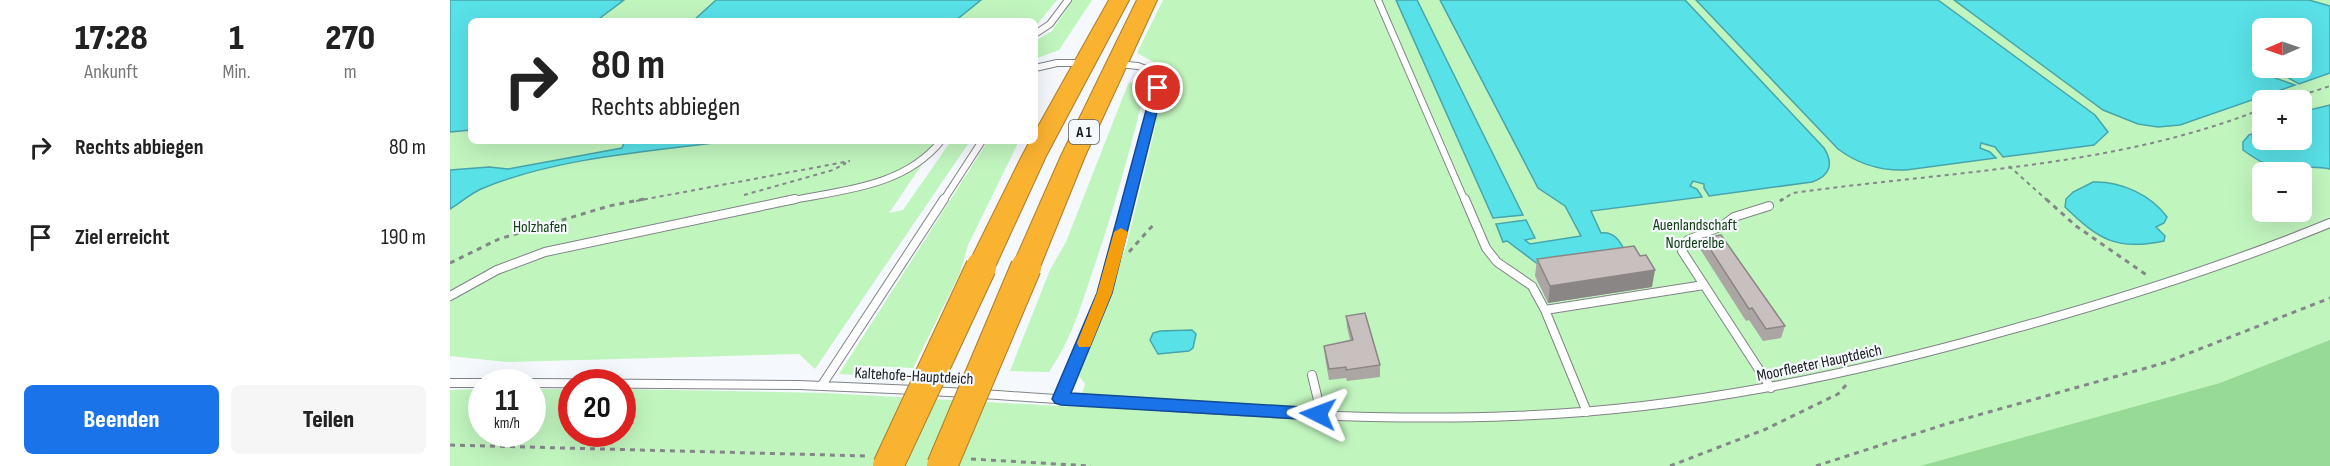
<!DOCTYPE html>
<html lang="de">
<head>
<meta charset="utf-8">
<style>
	:root { --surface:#fff; --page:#f6f6f6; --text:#222; --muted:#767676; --accent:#1a73e8 }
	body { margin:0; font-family:"Sofia Sans Condensed",sans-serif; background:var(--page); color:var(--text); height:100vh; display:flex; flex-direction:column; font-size:22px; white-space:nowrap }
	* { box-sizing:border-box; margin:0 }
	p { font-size:20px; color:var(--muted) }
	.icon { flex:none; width:33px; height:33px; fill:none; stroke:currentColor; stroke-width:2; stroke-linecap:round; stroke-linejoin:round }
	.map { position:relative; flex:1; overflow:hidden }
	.sheet { display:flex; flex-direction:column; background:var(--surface); width:450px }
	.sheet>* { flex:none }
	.top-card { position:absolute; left:18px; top:18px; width:570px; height:126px; border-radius:9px; box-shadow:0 6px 24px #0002; background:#fff; color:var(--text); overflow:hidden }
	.needle { width:39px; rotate:268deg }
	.fabs { position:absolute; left:1802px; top:18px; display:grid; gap:12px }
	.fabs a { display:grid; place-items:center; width:60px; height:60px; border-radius:9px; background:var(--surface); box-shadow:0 6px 24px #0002; font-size:30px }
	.speed { position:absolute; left:18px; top:369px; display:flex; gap:12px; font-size:30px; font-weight:700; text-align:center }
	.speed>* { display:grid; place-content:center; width:78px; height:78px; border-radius:50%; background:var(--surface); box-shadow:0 6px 24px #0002; line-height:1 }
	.speed small { font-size:15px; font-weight:400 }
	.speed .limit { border:9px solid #d22; background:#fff; color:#111 }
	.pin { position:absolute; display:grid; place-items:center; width:51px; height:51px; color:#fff; margin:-26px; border:3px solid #fff; border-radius:50%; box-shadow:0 2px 6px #0007 }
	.me { position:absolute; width:66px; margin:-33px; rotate:273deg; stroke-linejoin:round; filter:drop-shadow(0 0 4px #0008) }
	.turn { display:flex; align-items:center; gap:21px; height:126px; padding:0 24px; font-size:27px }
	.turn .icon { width:78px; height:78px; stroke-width:2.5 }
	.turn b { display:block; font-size:42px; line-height:51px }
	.eta { display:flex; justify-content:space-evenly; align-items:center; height:102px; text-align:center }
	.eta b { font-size:36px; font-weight:800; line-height:42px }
	.action { display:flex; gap:12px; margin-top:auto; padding:12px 24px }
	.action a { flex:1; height:69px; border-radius:9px; background:var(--accent); color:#fff; font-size:24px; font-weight:800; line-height:69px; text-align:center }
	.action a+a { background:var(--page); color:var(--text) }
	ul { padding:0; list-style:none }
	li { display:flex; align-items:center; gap:18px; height:90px; padding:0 24px }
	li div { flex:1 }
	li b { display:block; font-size:22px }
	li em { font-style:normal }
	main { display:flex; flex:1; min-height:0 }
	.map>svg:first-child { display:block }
</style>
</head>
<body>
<main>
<section class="sheet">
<div class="eta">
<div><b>17:28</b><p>Ankunft</p></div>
<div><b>1</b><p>Min.</p></div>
<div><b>270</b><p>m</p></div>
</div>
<ul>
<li><svg class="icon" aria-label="right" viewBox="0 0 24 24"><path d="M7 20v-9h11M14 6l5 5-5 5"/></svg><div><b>Rechts abbiegen</b></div><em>80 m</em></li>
<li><svg class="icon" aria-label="arrive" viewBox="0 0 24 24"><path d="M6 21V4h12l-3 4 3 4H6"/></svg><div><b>Ziel erreicht</b></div><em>190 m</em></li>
</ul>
<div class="action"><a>Beenden</a><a>Teilen</a></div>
</section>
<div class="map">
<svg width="1880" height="466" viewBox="0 0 1880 466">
	<rect width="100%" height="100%" fill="#f5f8fd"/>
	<path fill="#c1f5be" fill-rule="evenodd" d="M0 0H607L585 27V21H21V141H488L439 213 453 210 501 141H520L365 369 349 354 56 362 0 356Z
		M623 0H642L609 50 585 59V41L602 31Z
		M713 0H1880V466H0V390L31 389 32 434H82L83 389H121L122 434H172L173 389 376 393 628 407 635 384 629 376 677 244 705 128 711 66 687 53ZM1812 28H1851V68H1812ZM1812 100H1851V140H1812ZM1812 172H1851V212H1812Z
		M695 78 697 81C682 144 665 206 644 267 632 304 621 340 599 372L560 371 600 270 616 242 678 84 686 80Z
		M538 141H569L518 245 510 273 463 368 414 366 405 375 389 374Z"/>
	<path fill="#97da95" d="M1880 340V466H1470L1770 383Z"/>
	<path fill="#59e1e8" stroke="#46a5ab" stroke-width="1.5" fill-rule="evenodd" d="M0 0H174L146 21H21V130L0 132Z
		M266 0H531L505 21H243Z
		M946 0H967L1073 215 1043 218Z
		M990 0H1235L1374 148C1384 164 1380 176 1362 182L1259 196 1254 188V184L1243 181 1240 186 1247 189 1252 197 1141 211 1151 233C1169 231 1173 249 1181 262L1093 268 1057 241 1053 242 1046 224 1076 220 1085 238 1075 240 1080 244 1131 236 1115 206 1088 188Z
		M1246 0H1488L1645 115 1658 132 1644 145 1553 157 1545 147 1531 143 1530 148 1540 152 1546 158 1456 170C1431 171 1408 164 1388 149Z
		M1504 0H1859L1880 6V73L1849 84 1833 75 1824 74 1825 78 1845 85 1730 125 1708 127 1688 124 1653 110ZM1812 28H1851V68H1812Z
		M1880 105V169C1863 165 1849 169 1832 168 1817 167 1804 158 1793 150V142L1799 135 1812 130V140H1851V112Z
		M155 141H280C201 151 104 158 31 189 20 194 10 203 0 209V170L39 167 58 169 172 148 174 143Z
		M1643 182C1671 181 1701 195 1717 217L1714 223 1706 227 1715 236 1714 241C1667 251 1649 240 1615 207L1616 199 1623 192Z
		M742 330 746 334 743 348 739 351 708 354 700 340 703 333 710 331Z"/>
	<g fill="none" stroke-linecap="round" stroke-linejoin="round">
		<defs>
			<path id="service-far1" d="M928 0 1015 201
				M585 34 600 24 618 0
				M668 64 688 66 707 73 708 88 678 201
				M585 68 607 63H633
				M338 201C392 190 454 187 491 141
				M493 201 532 141"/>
			<path id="service" d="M1015 199 1036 248 1047 262 1082 286 1095 310 1137 412
				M1319 206 1284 217 1272 226 1238 240 1232 251 1321 388
				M0 296 47 270 95 252 345 199
				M1095 310 1254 285
				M862 375 869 404 868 414
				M0 383H32
				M82 383 349 385 465 390
				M372 385 494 199
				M480 391 516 393
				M531 394C708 405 885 423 1063 416 1232 410 1397 376 1559 330 1668 300 1775 266 1880 223
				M611 399 654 293 679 199"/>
			<path id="motorway" d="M659 0H679L596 156 545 267 541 274 531 276 521 274 517 267 572 156 580 141H585V132Z
				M687 0H707L635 156 590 267 586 274 576 276 566 274 562 267 611 156Z"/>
		</defs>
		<use href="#service-far1" stroke="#808387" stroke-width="8"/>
		<use href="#service" stroke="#808387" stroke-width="10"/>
		<use href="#motorway" stroke="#ab7d2a" stroke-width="2"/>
		<path stroke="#848689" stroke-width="2" stroke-dasharray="4 4" stroke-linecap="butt" d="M1837 100 1880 86
			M1559 166 1598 201
			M294 195 383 170 396 163
			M186 201 400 161
			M1330 201 1343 193C1500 171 1663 168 1812 109"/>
		<path stroke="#848689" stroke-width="3" stroke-dasharray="5 5" stroke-linecap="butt" d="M1596 199 1626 226 1698 276
			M1330 201 1333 199
			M679 252 704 224
			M0 263 49 239 159 206 194 199
			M0 445 418 456
			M521 459 641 466
			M1220 466 1316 429 1388 394 1397 384
			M1366 466 1496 424 1714 363 1880 298"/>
		<use href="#service-far1" stroke="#fff" stroke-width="6"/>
		<use href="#service" stroke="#fff" stroke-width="8"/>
		<use href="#motorway" fill="#fab231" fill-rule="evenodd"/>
		<defs>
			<path id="motorway-bridge" d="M438 466 531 267
				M492 466 576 267"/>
		</defs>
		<use href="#motorway-bridge" stroke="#ab7d2a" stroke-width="32" stroke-linecap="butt"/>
		<use href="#motorway-bridge" stroke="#fab231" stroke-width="30"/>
	</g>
	<path fill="#aba5a4" d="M1253 238 1335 326 1331 338 1313 341 1299 320 1296 321 1250 249Z
		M1087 259 1202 287 1098 303 1085 276Z
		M896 316 930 365V377L897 381 896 378 879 380 875 357 874 346 900 340 897 327Z"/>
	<path fill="#8b8686" d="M1205 270 1202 287 1098 303 1100 286Z"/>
	<path fill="#c7c0bf" stroke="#8b8686" stroke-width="1.5" d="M1271 235 1335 326 1316 329 1302 308 1299 309 1253 238Z
		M1184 246 1190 256 1196 255 1205 270 1100 286 1087 259Z
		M915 313 930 365 896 370V367L879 369 874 346 903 340 896 316Z"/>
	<path fill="#1a73e8" stroke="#114b97" stroke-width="1.5" d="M708 84 713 88 662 293 621 393 868 408 874 410 876 414 874 419 868 420 611 405 605 403 602 399 647 293 702 88Z"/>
	<path fill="#f59e0b" d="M671 228 678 232 662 293 640 347H629L627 343 647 293 664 232Z"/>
	<g text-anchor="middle" stroke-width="4.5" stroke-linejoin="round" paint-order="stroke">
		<rect fill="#f5f8fd" stroke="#5b5d60" stroke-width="1.5" x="619" y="120" width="30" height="24" rx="4.5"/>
		<g font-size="15" font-weight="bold" fill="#191a1c">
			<text x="634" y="137">A 1</text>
		</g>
		<g font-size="16" fill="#124013" stroke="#f5f8fd">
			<text x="1245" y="230">Auenlandschaft<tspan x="1245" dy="18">Norderelbe</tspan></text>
			<text x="90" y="232">Holzhafen</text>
		</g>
		<g font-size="16" fill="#191a1c" stroke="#f5f8fd">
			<text transform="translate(1369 362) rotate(-12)" y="6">Moorfleeter Hauptdeich</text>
			<text transform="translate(464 375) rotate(3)" y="6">Kaltehofe-Hauptdeich</text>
		</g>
	</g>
</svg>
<div class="fabs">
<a><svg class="needle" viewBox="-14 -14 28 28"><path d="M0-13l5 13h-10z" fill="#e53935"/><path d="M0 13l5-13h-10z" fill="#767676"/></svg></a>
<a>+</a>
<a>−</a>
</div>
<div class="speed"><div>11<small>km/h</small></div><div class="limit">20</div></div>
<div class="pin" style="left:708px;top:88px;background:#d93025"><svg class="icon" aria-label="arrive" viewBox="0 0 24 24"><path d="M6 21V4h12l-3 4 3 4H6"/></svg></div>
<svg class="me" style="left:868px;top:414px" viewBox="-20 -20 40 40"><path d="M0-17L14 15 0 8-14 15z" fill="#1a73e8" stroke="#fff" stroke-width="4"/></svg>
<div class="top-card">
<div class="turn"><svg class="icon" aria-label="right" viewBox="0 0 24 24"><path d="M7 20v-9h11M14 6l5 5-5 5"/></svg><div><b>80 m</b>Rechts abbiegen</div></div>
</div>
</div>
</main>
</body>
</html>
